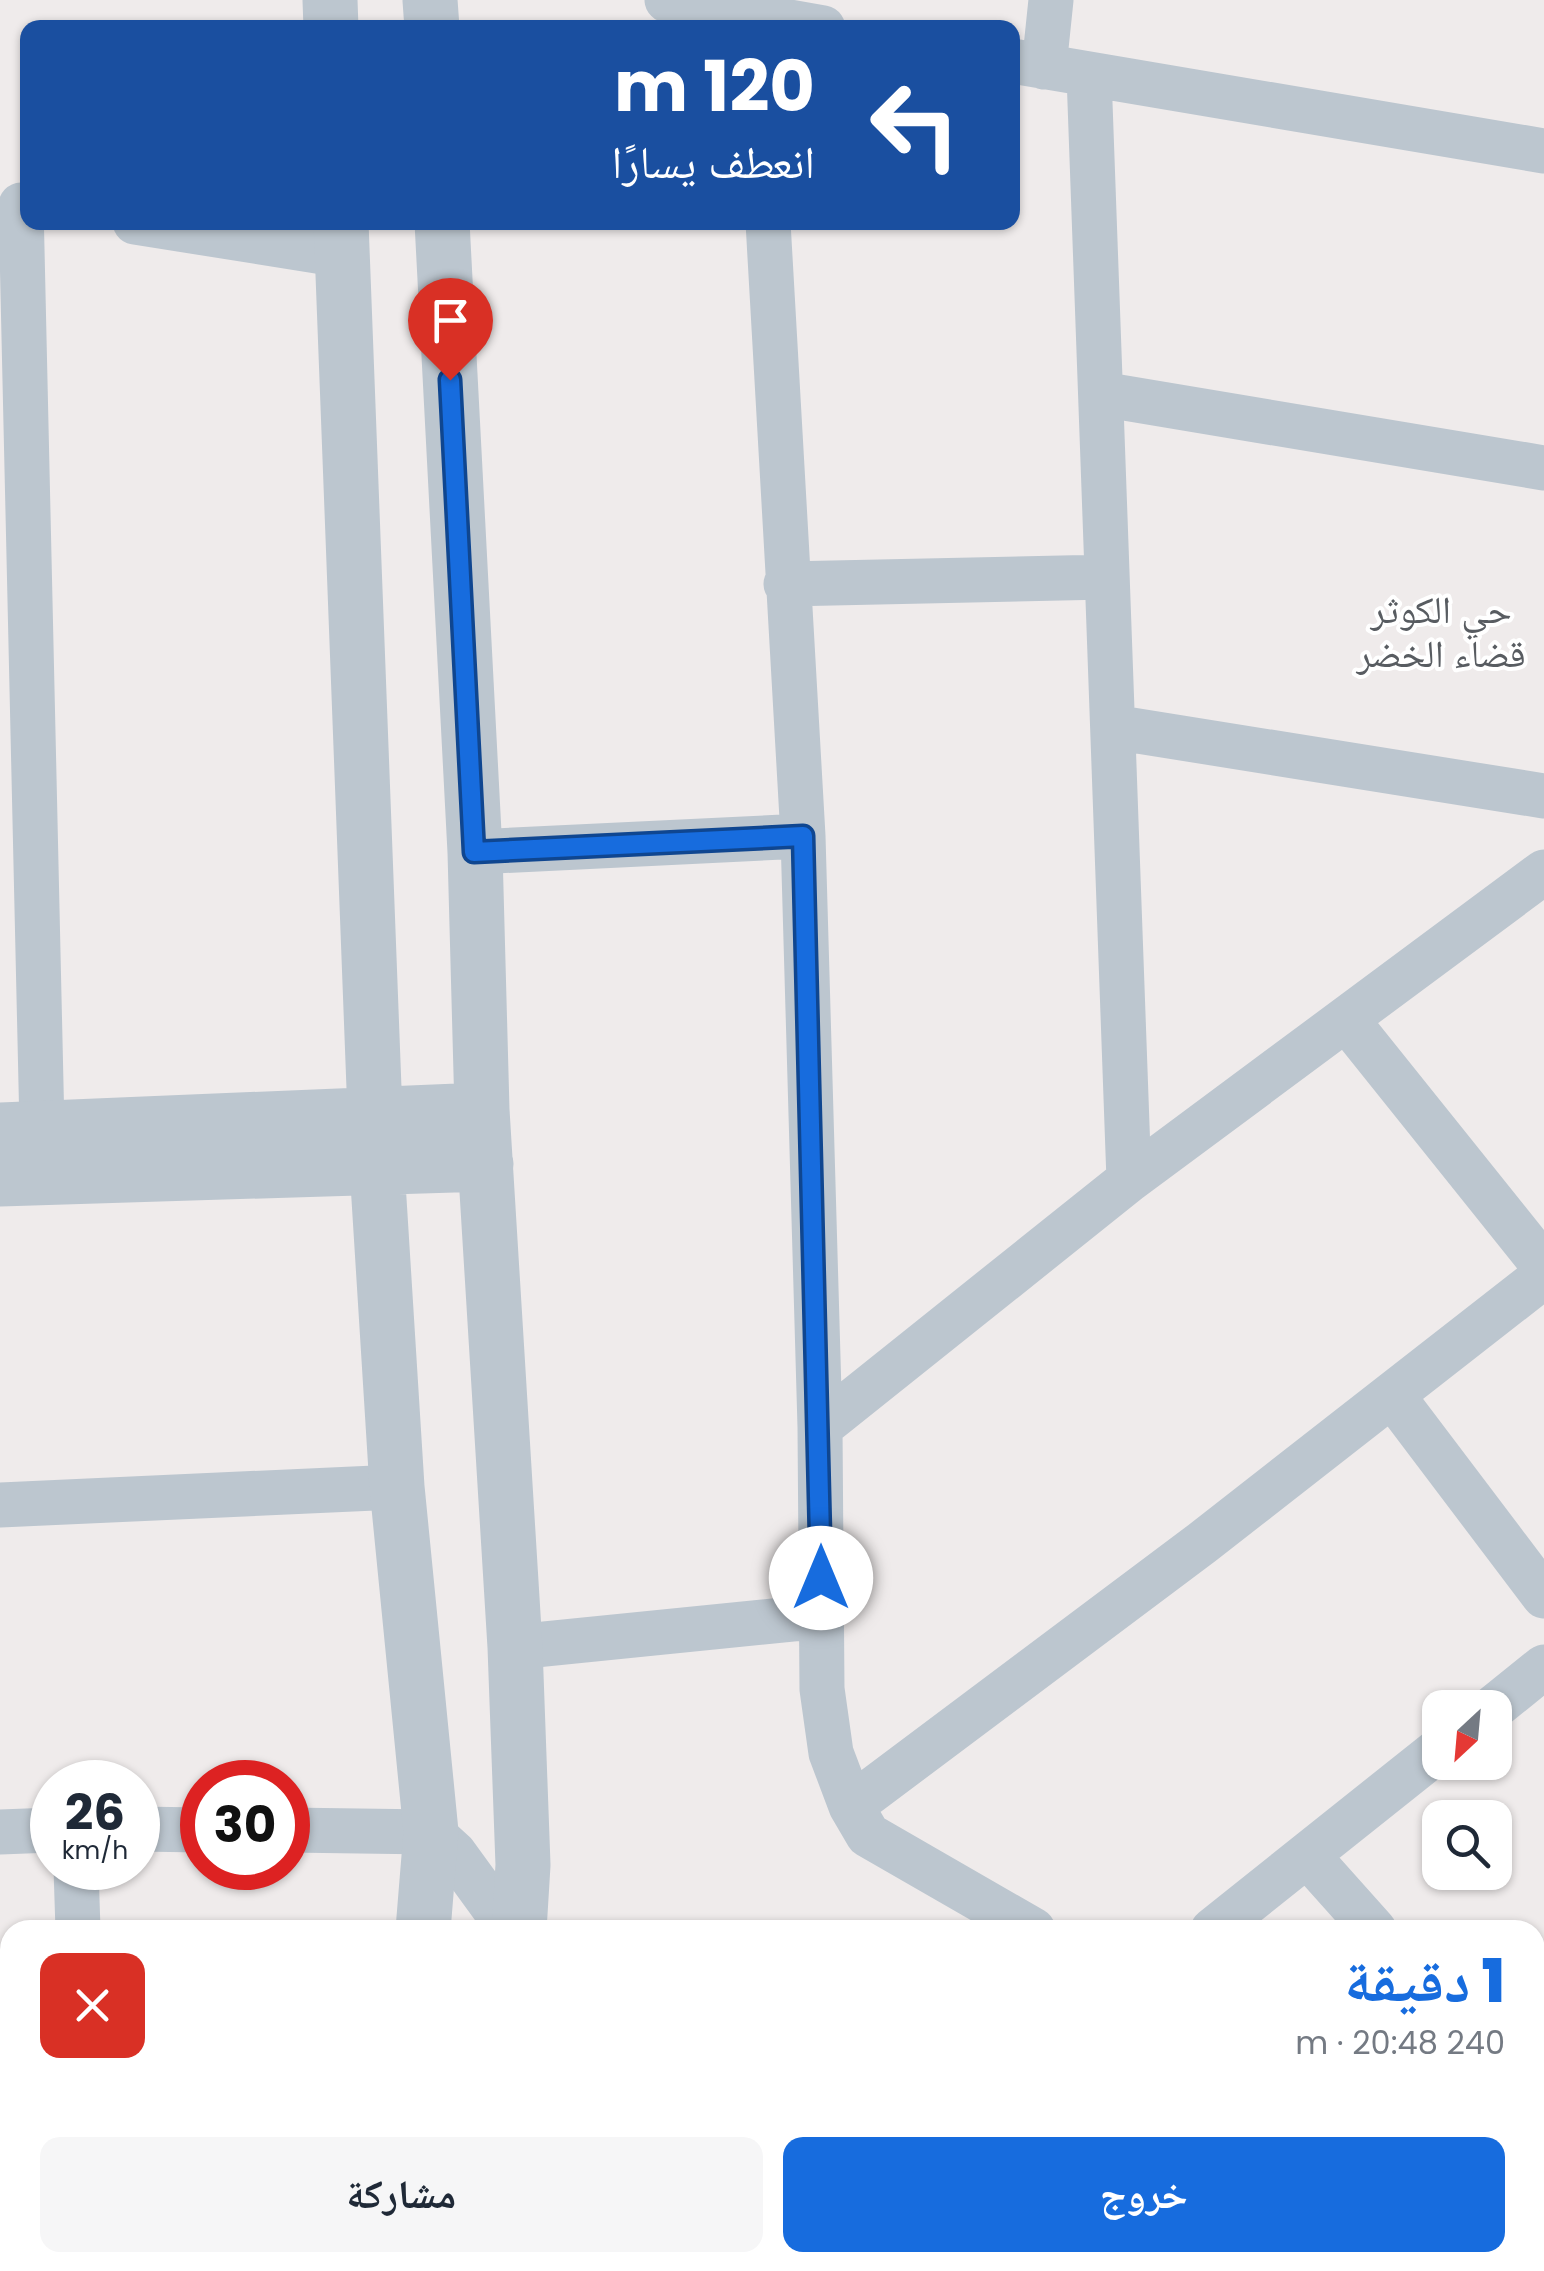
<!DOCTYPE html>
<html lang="ar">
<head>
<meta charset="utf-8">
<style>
	:root { --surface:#fff; --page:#f6f6f7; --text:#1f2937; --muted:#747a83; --accent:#176cde }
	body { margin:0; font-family:Poppins,"Noto Naskh Arabic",sans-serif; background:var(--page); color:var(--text); direction:rtl; height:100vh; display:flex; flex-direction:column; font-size:38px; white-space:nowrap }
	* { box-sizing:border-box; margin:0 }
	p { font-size:32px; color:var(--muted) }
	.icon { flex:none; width:55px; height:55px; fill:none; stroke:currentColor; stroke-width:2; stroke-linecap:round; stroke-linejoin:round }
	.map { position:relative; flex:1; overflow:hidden; direction:ltr }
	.side { position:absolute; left:0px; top:1920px; width:1545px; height:352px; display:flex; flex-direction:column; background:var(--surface); border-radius:30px 30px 0 0; box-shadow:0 2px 8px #0004; direction:rtl }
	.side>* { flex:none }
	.hud { position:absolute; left:20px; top:20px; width:1000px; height:210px; border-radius:20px; box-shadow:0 2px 8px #0004; direction:rtl; background:#1a4fa0; color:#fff; overflow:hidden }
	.needle { width:65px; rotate:206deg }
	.controls { position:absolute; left:1422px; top:1690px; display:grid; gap:20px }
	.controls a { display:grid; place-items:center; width:90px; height:90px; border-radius:20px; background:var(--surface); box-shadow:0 2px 8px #0004; font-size:50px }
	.speed { position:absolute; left:30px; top:1760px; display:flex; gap:20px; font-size:50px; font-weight:700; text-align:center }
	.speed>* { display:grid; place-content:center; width:130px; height:130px; border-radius:50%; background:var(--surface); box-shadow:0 2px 8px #0004; line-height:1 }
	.speed small { font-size:25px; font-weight:400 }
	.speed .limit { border:15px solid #d22; background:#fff; color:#111 }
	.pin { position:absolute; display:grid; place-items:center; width:85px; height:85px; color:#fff; margin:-102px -42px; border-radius:50% 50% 50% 0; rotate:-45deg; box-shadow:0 0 10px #0007 }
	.pin .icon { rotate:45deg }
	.me { position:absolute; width:110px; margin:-55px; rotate:0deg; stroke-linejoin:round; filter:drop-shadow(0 0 8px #0008) }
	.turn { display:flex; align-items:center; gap:35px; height:210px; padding:0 40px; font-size:45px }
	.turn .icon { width:130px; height:130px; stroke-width:2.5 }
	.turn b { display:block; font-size:70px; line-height:85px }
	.round { display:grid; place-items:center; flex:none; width:105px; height:105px; border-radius:20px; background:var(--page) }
	.summary { display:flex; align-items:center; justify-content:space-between; height:170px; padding:0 40px }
	h1 { font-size:60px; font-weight:800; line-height:75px; color:var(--accent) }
	.action { display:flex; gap:20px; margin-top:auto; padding:20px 40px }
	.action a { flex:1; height:115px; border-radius:20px; background:var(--accent); color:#fff; font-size:40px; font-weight:800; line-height:115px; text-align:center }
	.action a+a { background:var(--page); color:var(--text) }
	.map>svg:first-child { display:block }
</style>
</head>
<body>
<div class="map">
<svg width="1544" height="2271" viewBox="0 0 1544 2271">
	<rect width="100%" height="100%" fill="#efebeb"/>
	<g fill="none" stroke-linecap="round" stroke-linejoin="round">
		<path stroke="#84d5ec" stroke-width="45" d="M1535 2134 1544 2132
			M1332 2271 1342 2262"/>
		<path stroke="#bcc6cf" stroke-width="45" d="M667 0 823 28
			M1012 61 1544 151
			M1044 67 1051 0
			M1089 75 1129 1180
			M21 205 42 1128
			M135 222 342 255
			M768 222 803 836 820 1427 822 1689 831 1753 851 1806 868 1835 1033 1930
			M1101 394 1544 468
			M786 584 1107 577
			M1113 727 1544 796
			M475 852 803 836
			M1346 1019 1544 1266
			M1392 1395 1544 1596
			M820 1427 1129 1180 1544 872
			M0 1505 397 1487
			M515 1647 822 1616
			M1493 1708 1544 1667
			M851 1806 1202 1543 1544 1276
			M138 1829 202 1830
			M288 1830 431 1832 454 1853 510 1930
			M0 1832 52 1830
			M1307 1855 1374 1930
			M76 1868 78 1930
			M1213 1930 1440 1749
			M1535 2093 1544 2092
			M1535 2168 1544 2166
			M88 2262 89 2271
			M1278 2262 1285 2271
			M1389 2271 1398 2262"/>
		<path stroke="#bcc6cf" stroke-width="55" d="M330 0 331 28
			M430 0 432 28
			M341 222 377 1167 397 1487 431 1832 423 1930
			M442 222 475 852 482 1110 515 1647 523 1865 519 1930
			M0 1130 482 1110
			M0 1179 486 1164
			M252 2271 262 2262
			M391 2271 399 2262"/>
	</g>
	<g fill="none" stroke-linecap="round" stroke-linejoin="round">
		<defs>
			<path id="route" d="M450 380 474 852 803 836 821 1578"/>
		</defs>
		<use href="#route" stroke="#0f4690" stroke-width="25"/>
		<use href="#route" stroke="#176cde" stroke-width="18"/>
	</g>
	<g text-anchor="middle" stroke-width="8" stroke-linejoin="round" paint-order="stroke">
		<g font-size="38" fill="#585c61" stroke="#fff">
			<text x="1441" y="623">حي الكوثر<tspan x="1441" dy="44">قضاء الخضر</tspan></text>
		</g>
	</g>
</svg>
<div class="controls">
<a><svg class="needle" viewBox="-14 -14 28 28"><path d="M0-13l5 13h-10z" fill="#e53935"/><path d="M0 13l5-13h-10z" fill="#747a83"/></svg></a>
<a><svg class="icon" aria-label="search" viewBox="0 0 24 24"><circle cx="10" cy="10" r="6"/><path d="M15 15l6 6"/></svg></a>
</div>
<div class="speed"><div>26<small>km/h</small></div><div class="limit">30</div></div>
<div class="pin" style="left:450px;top:380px;background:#d93025"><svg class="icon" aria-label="arrive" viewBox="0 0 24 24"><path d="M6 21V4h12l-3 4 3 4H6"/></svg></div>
<svg class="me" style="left:821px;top:1578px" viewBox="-20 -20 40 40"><circle r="19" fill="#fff"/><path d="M0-13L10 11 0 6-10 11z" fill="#176cde"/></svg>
<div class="hud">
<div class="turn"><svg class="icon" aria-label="left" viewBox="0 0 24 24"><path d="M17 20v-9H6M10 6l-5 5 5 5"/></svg><div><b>120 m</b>انعطف يسارًا</div></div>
</div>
<section class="side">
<div class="summary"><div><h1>1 دقيقة</h1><p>240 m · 20:48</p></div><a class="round" style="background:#d93025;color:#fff"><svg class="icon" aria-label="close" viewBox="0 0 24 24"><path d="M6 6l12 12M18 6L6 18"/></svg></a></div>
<div class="action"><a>خروج</a><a>مشاركة</a></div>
</section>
</div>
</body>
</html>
